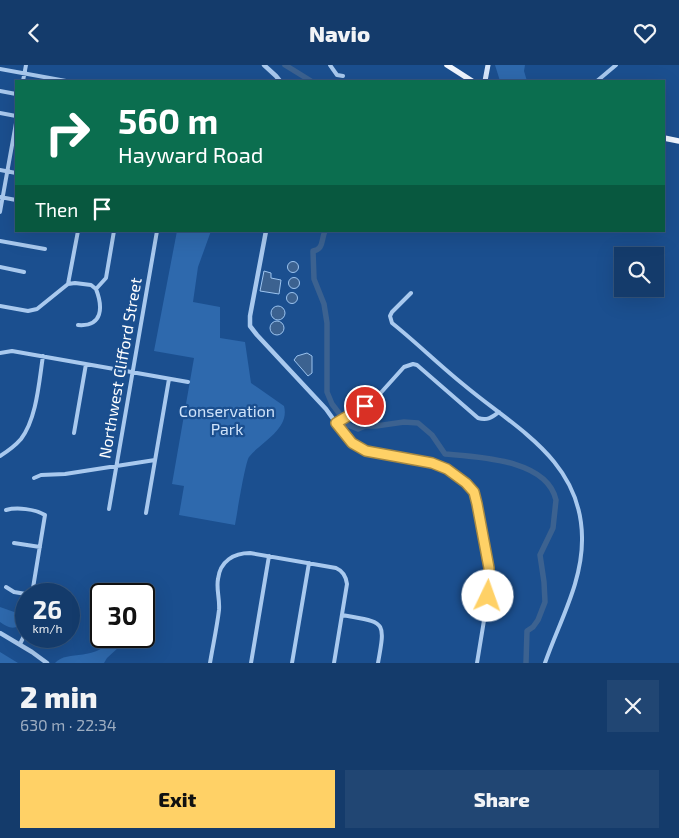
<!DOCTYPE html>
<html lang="en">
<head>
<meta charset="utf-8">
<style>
	:root { --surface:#143b6b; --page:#214673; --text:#f1f3f6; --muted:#9dadc1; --line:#33557e; --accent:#ffd166 }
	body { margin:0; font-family:"Exo 2",sans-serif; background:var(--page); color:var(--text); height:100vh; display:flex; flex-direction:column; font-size:19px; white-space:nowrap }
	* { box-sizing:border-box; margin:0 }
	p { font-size:16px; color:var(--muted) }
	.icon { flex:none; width:28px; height:28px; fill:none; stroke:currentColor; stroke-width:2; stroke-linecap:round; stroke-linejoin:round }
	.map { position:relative; height:598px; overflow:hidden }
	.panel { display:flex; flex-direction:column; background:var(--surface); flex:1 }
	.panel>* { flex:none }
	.guide { position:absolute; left:15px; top:15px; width:650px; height:152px; border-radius:0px; box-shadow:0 5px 20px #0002,0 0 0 1px var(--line); background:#0b6e4f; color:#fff; overflow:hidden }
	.buttons { position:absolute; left:614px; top:182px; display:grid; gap:10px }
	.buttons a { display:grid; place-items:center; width:50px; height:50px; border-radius:0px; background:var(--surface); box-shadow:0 5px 20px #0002,0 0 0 1px var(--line); font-size:25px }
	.speed { position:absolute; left:15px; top:518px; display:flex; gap:10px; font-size:25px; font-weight:700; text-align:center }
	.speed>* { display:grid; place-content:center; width:65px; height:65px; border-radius:50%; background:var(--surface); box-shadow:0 5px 20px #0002,0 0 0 1px var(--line); line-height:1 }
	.speed small { font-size:12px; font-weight:400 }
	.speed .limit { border:2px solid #111; border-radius:8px; background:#fff; color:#111 }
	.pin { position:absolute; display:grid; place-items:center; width:42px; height:42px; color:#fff; margin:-21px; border:2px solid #fff; border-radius:50%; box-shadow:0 1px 5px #0007 }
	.me { position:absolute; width:55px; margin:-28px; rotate:3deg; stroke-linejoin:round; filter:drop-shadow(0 0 4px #0008) }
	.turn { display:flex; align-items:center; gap:18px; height:105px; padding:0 20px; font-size:22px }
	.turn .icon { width:65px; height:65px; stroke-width:2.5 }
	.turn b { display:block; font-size:35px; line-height:42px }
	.then { display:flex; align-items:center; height:48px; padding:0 20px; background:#0003; gap:10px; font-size:19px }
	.round { display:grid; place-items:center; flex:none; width:52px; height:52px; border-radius:0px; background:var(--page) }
	.headline { display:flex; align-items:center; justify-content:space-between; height:85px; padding:0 20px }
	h1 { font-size:30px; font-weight:800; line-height:38px }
	.action { display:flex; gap:10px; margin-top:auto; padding:10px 20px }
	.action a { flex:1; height:58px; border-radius:0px; background:var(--accent); color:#111; font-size:20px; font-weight:800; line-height:58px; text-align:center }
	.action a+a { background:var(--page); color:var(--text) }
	header { display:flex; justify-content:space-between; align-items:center; height:65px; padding:0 20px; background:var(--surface); font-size:22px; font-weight:800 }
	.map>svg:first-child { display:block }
</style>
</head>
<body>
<header><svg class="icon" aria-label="back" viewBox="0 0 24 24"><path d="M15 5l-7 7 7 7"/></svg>Navio<svg class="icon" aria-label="heart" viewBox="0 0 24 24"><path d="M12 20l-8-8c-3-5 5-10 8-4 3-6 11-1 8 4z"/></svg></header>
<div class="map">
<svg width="679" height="598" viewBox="0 0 679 598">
	<rect width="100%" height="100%" fill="#1b4f8f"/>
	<path fill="#2e69ad" d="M495 0H525L524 6 527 16H500Z
		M177 166H211L198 202 193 237 220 242V273L245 277 251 318 284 341C290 364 262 376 249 392 245 398 237 449 235 460L179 450 184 421 172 419 194 293 154 286Z
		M0 542 17 548 23 554C18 566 9 564 0 557Z
		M113 571H131L107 593 104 598H55C67 584 98 598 113 571Z
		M0 587 18 598H0Z"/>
	<path fill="#3c6290" stroke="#9cc4f0" d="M287.5 202a5.5 5.5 0 1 1 11 0a5.5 5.5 0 1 1-11 0Z
		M264 206 271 208V213L281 215 279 229 260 226Z
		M288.5 218a5.5 5.5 0 1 1 11 0a5.5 5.5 0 1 1-11 0Z
		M286.5 233a5.5 5.5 0 1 1 11 0a5.5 5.5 0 1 1-11 0Z
		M271 248a7 7 0 1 1 14 0a7 7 0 1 1-14 0Z
		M270 263a7 7 0 1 1 14 0a7 7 0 1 1-14 0Z
		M307 288 312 291V308L308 311 294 295 297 291Z"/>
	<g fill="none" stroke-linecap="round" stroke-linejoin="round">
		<path stroke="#3c6290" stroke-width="5.5" d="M285 0 311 16
			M325 166C321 175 324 184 313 186L314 214 324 239 327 258V327L332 339 348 360 358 364 365 361H376L404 357 418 358 432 370 445 389C478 392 547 394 556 435L553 463 540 490 544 517 545 537 538 555 533 562 527 566 526 598"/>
		<path stroke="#a9c9ee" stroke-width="4" d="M330 0 337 10 343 11
			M0 4 66 16
			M23 16 26 0
			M597 16 616 0
			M0 26 16 29
			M0 48 16 51
			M0 105 16 108
			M0 132 16 135
			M0 147 16 58
			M0 176 45 184
			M0 202 24 207
			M68 219 78 166
			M96 224 106 213 114 166
			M411 228 392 247 390 251 392 258C417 278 439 300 464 320 515 363 581 395 582 472 583 517 559 557 545 598
			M0 241 28 246 37 244 68 219 75 218 91 220 96 224C103 242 103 262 78 260
			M0 288 12 286 188 317
			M74 368 86 299
			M0 391C8 386 15 381 21 374 37 353 39 316 43 291
			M34 413 41 410 65 409 155 395
			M109 444 157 166
			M6 445C17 442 35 444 45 450L32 529
			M146 448 169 314
			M14 478 40 482
			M6 522 14 527 26 529
			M342 550C385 558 386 554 378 598
			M20 579 24 571 26 561
			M210 598C213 580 217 562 219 545 220 534 216 524 218 514 220 496 234 488 250 488L336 503C343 506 346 511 347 519L334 598
			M251 598 269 491
			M292 598 309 498
			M477 598 488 531 489 506 477 439 474 427 457 410 447 404 416 394 366 385 352 378 336 358 377 332 404 302 413 299 417 300 478 353C488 356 492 352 499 347"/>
		<path stroke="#a9c9ee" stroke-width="4.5" d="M264 0 276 11 280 16
			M266 166 250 251V261L257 270 326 344 336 358
			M0 568 32 587 47 598"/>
		<path stroke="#d6e6fa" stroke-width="5" d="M485 16 488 0"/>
		<path stroke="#f0f6ff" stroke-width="5.5" d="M447 0 472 16
			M664 73 679 76"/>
	</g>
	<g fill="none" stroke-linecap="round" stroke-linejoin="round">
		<defs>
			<path id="route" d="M365 341 336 358 352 378 366 386 432 398 447 404 466 418 474 427 477 439 489 503 488 531"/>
		</defs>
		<use href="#route" stroke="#a68842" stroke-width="12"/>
		<use href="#route" stroke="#ffd166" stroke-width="9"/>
	</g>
	<g text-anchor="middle" stroke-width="4.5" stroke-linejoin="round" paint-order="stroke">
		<g font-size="16" fill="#fff" stroke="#1b4f8f">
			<text transform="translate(120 303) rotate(-80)" y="6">Northwest Clifford Street</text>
		</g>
		<g font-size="16" fill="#cfe3fa" stroke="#1b4f8f">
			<text x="227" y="352">Conservation<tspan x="227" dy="18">Park</tspan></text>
		</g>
	</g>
</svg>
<div class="buttons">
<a><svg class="icon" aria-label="search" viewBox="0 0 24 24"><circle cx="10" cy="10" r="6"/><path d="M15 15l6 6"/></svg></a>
</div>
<div class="speed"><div>26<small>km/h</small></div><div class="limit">30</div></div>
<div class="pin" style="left:365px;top:341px;background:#d93025"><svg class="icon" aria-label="arrive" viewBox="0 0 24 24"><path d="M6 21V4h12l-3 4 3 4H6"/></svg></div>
<svg class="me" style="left:488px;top:531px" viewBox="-20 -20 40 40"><circle r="19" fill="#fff"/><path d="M0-13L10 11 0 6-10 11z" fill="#ffd166"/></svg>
<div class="guide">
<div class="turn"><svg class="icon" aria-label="right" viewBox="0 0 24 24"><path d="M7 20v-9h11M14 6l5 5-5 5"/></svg><div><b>560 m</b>Hayward Road</div></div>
<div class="then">Then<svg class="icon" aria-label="arrive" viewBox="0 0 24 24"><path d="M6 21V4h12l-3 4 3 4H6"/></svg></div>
</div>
</div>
<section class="panel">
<div class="headline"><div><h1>2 min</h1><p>630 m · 22:34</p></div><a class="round"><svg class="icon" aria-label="close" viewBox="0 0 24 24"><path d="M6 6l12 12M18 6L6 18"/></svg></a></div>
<div class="action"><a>Exit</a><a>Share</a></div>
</section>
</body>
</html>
